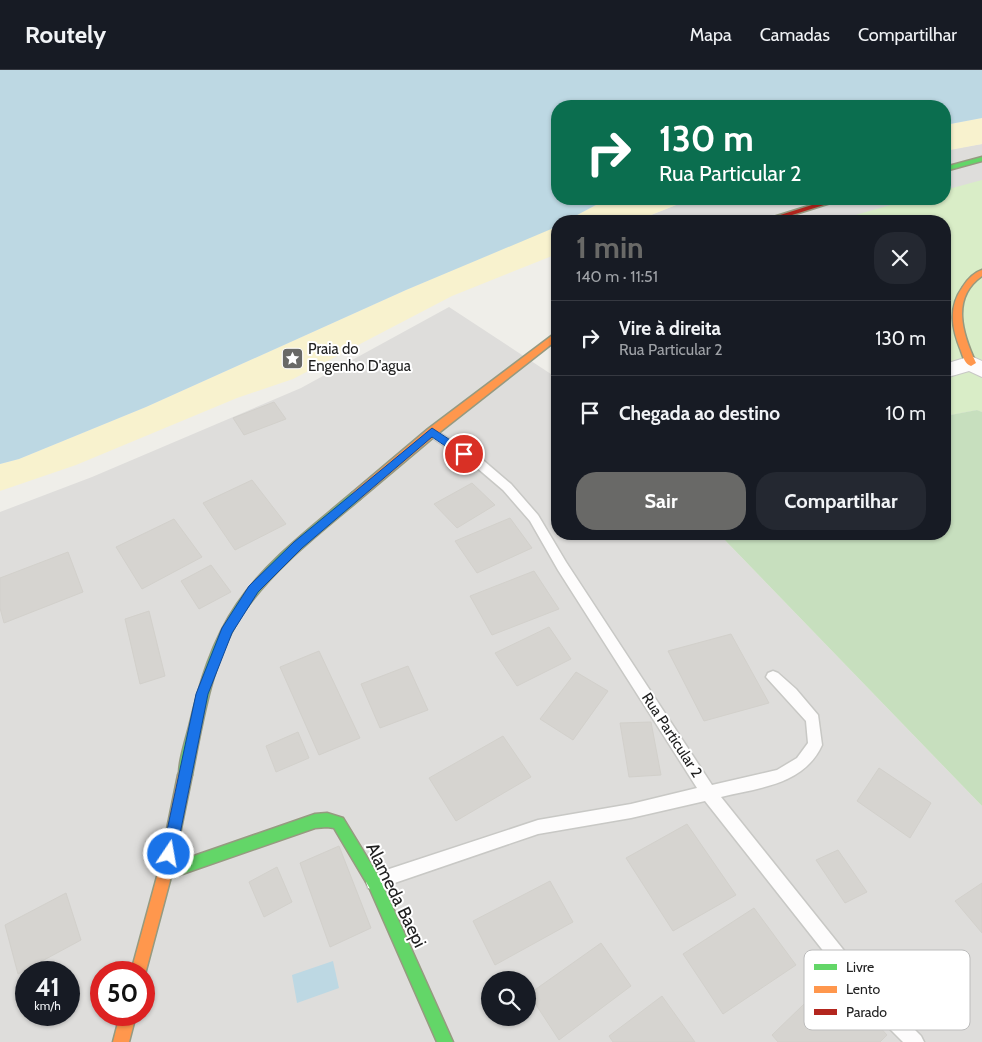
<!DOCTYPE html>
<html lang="pt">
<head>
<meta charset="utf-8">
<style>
	:root { --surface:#171b24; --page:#242831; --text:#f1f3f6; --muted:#9ea1a6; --line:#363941; --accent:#696967 }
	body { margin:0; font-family:Cabin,sans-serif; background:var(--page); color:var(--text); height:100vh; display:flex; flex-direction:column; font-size:19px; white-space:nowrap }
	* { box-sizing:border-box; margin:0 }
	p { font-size:16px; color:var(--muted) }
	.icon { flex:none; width:28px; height:28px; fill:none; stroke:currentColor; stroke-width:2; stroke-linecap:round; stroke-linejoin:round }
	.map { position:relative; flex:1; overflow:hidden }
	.panel { position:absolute; left:551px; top:145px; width:400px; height:325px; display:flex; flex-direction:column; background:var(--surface); border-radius:20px; box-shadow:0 1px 4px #0004 }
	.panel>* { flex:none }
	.banner { position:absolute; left:551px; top:30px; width:400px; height:105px; border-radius:20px; box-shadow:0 1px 4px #0004; background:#0b6e4f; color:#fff; overflow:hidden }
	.buttons { position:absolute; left:481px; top:901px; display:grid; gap:10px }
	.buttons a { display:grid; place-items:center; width:55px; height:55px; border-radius:50%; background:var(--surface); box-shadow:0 1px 4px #0004; font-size:25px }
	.speed { position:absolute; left:15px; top:891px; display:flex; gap:10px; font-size:25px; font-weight:700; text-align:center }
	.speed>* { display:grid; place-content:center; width:65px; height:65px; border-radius:50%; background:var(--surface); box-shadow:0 1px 4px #0004; line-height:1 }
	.speed small { font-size:12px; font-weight:400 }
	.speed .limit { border:8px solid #d22; background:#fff; color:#111 }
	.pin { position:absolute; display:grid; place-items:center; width:42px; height:42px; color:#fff; margin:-21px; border:2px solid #fff; border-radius:50%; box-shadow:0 1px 5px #0007 }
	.me { position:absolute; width:55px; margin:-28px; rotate:12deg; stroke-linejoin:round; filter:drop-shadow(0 0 4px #0008) }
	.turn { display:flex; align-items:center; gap:18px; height:105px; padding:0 25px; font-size:22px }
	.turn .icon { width:65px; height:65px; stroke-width:2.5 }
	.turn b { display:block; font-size:35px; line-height:42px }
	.round { display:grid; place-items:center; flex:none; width:52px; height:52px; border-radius:20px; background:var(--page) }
	.headline { display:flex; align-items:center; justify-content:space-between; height:85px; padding:0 25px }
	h1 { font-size:30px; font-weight:700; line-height:38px; color:var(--accent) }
	.primary-button { display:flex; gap:10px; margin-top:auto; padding:10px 25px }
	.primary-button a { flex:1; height:58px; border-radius:20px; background:var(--accent); color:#fff; font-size:20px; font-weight:700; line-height:58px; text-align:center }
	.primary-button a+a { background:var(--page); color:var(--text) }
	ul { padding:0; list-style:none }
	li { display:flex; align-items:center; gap:15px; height:75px; padding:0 25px; border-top:1px solid var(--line) }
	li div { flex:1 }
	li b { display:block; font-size:19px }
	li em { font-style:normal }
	header { display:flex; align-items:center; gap:30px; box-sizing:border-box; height:70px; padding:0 25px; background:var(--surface); border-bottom:1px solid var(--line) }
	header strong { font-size:24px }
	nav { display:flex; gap:28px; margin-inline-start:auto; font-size:18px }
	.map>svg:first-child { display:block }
</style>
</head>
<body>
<header>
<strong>Routely</strong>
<nav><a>Mapa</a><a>Camadas</a><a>Compartilhar</a></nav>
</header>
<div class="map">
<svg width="982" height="972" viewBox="0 0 982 972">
	<rect width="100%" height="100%" fill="#efeee9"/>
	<path fill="#dedddb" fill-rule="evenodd" d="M982 74V342L977 340 945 346V151H636L691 129H945V80Z
		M449 237 557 308 558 464H719L982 736V972H0V442L92 407 301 318ZM26 902H69V945H26ZM101 902H144V945H101ZM490 910H528V948H490Z"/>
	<path fill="#d9edc7" d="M982 110V342L977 340 945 346V151H835L911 129H945V120Z"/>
	<path fill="#c7dfbe" d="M977 340 982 342V736L719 464H945V346Z"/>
	<path fill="#f8f2ce" d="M982 48V74L945 81V55Z
		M607 129H691L636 151H566Z
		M557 156V184L452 226 293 309 237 328 76 395 0 421V394L19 389 146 337 406 220Z"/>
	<path fill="#bdd8e3" d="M0 0H982V48L945 55V36H558V129H607L566 151H558L556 157 406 220 146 337 19 389 0 394Z
		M333 891 339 918 297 933 292 905Z"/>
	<path fill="#d6d4d0" stroke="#d2d0cb" d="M274 332 286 349 244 365 233 348Z
		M252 410 286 454 235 480 203 433Z
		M472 413 495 435 457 458 434 434Z
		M510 448 532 478 477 503 455 471Z
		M174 449 202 487 142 519 116 477Z
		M68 482 83 522 4 553 0 538V508Z
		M211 495 231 522 199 539 181 511Z
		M534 501 559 539 492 565 470 526Z
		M149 541 165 606 140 614 125 549Z
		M549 557 571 589 517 616 495 583Z
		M731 564 769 633 704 651 668 581Z
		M319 581 360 668 319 685 280 597Z
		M408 596 428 640 380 658 361 614Z
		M576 602 608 621 573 670 540 649Z
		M651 652 661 705 629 707 620 653Z
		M298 662 309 688 276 702 266 676Z
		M503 666 531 707 456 751 429 708Z
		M879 698 931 733 910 768 857 731Z
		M687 754 736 825 673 861 626 788Z
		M339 776 371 858 330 877 300 793Z
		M838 780 867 822 845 833 816 790Z
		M277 797 292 832 264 847 249 812Z
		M550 811 573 852 495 895 473 851Z
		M982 813V863L955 831Z
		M66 823 81 870 18 904 5 855Z
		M754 838 796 895 723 944 683 884Z
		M601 873 631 916 559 970 529 924Z
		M833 906 887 965 880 972H778L772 965Z
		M662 926 695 972H613L609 966Z"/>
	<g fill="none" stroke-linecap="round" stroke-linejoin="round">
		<defs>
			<path id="lane" d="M432 358 484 391 511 414 538 445 566 492 712 715 777 700 797 688 808 673 806 651 766 607 768 603 773 601 778 603 796 619 818 645 822 675C804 715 758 718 721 727L878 923 921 966 924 972H903L866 935 705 731 631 748 538 764 374 820 368 818 366 812 368 806 374 804 538 750 631 734 697 718 558 500 530 451 503 420 476 397 428 365 426 362Z"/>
			<path id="street" d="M971 286 982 291V307L969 301 945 308V294Z"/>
			<path id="fast" d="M982 87V91L945 101V97Z
				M356 422 360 423 361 426 360 429C320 463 276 496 245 540 212 587 203 650 192 705L190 709 185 711 180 709C176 700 186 669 189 657 199 615 212 570 237 534 267 490 312 457 352 423Z
				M327 743 343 748 379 807 453 972H437L369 817 334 758 327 757 315 758 165 810 160 808 158 803 160 798 165 796 315 744Z"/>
			<path id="slow" d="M982 200V206C950 228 963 265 976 293L971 296C965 294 963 287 961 281 952 259 948 238 962 218 967 210 973 203 982 200Z
				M558 261V269L436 365 360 429H352L351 426 352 423 428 359Z
				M185 699 190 701 192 705 172 803 144 908V902H131L158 803 178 705 180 701Z
				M120 945H136L129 972H113Z"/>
			<path id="jam" d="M831 129H843L773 151H761Z"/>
		</defs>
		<use href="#lane" stroke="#c8c8c5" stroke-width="3"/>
		<use href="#street" stroke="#c8c8c5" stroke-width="2"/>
		<use href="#fast" stroke="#969a80" stroke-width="3"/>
		<use href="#slow" stroke="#969a80" stroke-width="3"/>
		<use href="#jam" stroke="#969a80" stroke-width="3"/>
		<use href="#lane" fill="#fdfcfc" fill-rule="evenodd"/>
		<use href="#street" fill="#fdfcfc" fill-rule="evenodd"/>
		<use href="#fast" fill="#63d668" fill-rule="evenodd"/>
		<use href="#slow" fill="#ff974d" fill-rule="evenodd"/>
		<use href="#jam" fill="#b3261e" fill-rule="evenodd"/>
	</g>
	<path fill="#1a73e8" stroke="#114b97" d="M432 358 467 381 469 384 467 386H460L432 367 302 478 258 522 232 563 208 624 176 784 174 789 169 791 164 789 162 784 196 624 222 558 249 516 294 472Z"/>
	<defs>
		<symbol id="sight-square" viewBox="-11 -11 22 22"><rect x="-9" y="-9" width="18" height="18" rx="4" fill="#696967" stroke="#fff"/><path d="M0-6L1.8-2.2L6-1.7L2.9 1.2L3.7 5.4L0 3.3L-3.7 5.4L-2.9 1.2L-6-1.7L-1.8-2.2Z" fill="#fff"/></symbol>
	</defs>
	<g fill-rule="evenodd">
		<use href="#sight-square" x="280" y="276" width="25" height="25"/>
	</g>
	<g text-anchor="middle" stroke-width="4" stroke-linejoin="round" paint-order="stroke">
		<g font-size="15" fill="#212121" stroke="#fff" text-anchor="start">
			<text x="308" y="284">Praia do<tspan x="308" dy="17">Engenho D'agua</tspan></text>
		</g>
		<g font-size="15" fill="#212121" stroke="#fff">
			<text transform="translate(672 665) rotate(57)" y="5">Rua Particular 2</text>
		</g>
		<g font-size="18" fill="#212121" stroke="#fff">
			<text transform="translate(396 825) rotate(64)" y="6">Alameda Baepi</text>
		</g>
	</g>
	<rect x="804" y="880" width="166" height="80" rx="8" fill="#fff" stroke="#bcbcbc" stroke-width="1"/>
	<rect x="814" y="894" width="23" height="6" fill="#63d668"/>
	<rect x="814" y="916" width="23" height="7" fill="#ff974d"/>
	<rect x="814" y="939" width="23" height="6" fill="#b3261e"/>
	<g font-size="14" fill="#212121">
		<text x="846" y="902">Livre</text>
		<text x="846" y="924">Lento</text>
		<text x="846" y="947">Parado</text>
	</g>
</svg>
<div class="buttons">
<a><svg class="icon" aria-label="search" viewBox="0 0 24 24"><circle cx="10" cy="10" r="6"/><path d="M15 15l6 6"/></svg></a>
</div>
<div class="speed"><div>41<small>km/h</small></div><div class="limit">50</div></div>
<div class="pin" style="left:464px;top:384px;background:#d93025"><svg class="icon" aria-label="arrive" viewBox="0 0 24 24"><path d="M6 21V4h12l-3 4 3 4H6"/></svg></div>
<svg class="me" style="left:169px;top:784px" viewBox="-20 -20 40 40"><circle r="17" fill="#1a73e8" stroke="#fff" stroke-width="3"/><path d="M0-11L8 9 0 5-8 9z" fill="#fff"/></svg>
<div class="banner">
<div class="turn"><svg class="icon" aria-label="right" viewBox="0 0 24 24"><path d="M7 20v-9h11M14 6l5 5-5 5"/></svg><div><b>130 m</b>Rua Particular 2</div></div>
</div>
<section class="panel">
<div class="headline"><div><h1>1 min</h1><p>140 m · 11:51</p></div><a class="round"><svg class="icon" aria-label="close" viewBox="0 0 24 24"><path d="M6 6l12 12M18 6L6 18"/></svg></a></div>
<ul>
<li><svg class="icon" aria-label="right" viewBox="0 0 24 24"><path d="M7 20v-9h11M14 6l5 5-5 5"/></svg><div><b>Vire à direita</b><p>Rua Particular 2</p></div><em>130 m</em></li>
<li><svg class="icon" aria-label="arrive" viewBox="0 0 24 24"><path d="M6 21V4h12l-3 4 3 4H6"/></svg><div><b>Chegada ao destino</b></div><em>10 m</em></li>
</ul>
<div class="primary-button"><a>Sair</a><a>Compartilhar</a></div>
</section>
</div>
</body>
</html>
